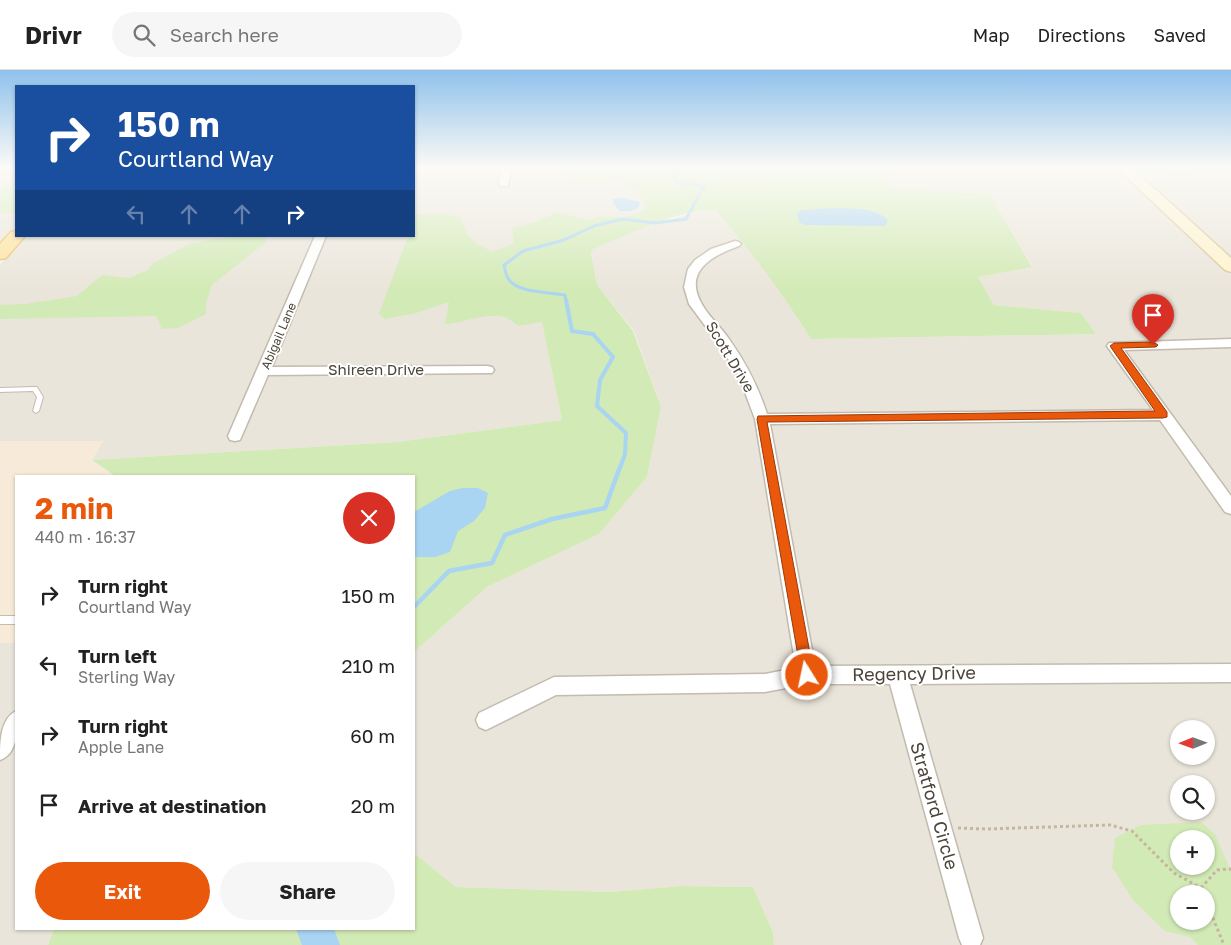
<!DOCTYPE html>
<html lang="en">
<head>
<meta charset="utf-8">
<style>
	:root { --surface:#fff; --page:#f6f6f6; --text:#222; --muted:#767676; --line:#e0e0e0; --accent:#ea580c }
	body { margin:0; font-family:"Golos Text",sans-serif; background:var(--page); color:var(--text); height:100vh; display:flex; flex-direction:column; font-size:19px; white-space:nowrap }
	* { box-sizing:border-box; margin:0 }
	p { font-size:16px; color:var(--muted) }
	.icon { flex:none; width:28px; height:28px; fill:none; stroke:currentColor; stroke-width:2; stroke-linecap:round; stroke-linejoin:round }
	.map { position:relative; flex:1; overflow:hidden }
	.drawer { position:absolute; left:15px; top:405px; width:400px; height:455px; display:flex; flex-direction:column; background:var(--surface); border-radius:0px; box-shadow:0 1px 4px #0004 }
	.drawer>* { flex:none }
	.top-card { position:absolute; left:15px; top:15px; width:400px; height:152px; border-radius:0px; box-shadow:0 1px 4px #0004; background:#1a4fa0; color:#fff; overflow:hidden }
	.needle { width:32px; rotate:269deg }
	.buttons { position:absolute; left:1170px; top:650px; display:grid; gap:10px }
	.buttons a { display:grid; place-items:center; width:45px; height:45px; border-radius:50%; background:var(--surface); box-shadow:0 1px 4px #0004; font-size:25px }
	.pin { position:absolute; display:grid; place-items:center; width:42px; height:42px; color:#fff; margin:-51px -21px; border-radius:50% 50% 50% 0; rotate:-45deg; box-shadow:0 0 5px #0007 }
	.pin .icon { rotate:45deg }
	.me { position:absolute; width:55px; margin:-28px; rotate:350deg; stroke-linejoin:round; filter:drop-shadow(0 0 4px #0008) }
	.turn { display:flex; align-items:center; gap:18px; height:105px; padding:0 20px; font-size:22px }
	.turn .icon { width:65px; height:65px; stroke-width:2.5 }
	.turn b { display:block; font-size:35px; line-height:42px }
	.lanes { display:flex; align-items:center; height:48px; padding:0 20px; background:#0003; justify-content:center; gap:25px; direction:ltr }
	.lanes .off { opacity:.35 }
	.round { display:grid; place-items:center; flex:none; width:52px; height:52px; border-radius:26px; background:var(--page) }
	.summary { display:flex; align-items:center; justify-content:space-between; height:85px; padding:0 20px }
	h1 { font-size:30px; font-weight:700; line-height:38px; color:var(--accent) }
	.cta { display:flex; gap:10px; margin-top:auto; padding:10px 20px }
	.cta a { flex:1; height:58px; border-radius:30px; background:var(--accent); color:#fff; font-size:20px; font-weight:700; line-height:58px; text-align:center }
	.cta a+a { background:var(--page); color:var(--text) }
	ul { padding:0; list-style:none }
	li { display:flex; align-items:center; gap:15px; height:70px; padding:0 20px }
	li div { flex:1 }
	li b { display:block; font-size:19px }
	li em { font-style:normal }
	header { display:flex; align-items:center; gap:30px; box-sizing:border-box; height:70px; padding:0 25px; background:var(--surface); border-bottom:1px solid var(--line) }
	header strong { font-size:24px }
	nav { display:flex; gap:28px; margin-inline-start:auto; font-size:18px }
	.search { width:350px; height:45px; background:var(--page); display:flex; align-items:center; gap:12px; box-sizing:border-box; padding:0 18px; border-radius:28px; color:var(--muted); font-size:19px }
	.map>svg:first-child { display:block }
</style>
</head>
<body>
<header>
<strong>Drivr</strong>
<div class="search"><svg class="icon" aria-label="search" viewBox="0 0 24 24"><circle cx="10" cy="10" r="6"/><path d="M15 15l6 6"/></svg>Search here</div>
<nav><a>Map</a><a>Directions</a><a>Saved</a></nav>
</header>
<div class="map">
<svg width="1231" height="875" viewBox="0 0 1231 875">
	<rect width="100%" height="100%" fill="#f6f3ec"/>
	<path fill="#eae5da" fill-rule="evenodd" d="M0 98H16V158L0 175Z
		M414 98H642L652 155 703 140H716L749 179 776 215 811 269 1096 264 1081 243 994 235 978 207 1032 196 990 124 890 118 880 98H1117L1231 205V875H774L773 862 753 817 681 816 611 822 456 817 414 783V582L487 517 599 464 647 407 661 337 634 261 597 215 591 181 540 240 562 350 397 372 92 390 103 371H0V194L27 166H414ZM1179 659H1206V686H1179ZM1179 714H1206V741H1179ZM1179 769H1206V796H1179ZM1179 824H1206V851H1179Z
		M1175 99 1231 102V186L1221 183 1135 105Z
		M0 573H16V859H54L48 875H0Z"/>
	<path fill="#f7ead8" d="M0 371H103L92 390 115 406H16V573H0Z"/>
	<path fill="#d2eab5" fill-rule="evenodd" d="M574 98H882L890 118 990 124 1032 197 978 207 994 235 1081 243 1096 264 811 269C782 223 751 181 716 140 678 139 628 165 593 179L591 182 597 215 633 261 661 337 647 407 599 464 487 517 414 582V406H115L92 390 397 372 562 350 542 252 518 256C514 253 509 248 505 247 484 242 465 253 445 254L449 232 416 243 385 249 379 244 408 166H414V152L416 145 440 143 460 147C467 169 472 172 493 182L514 173 512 158 535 152 558 142 586 150 601 147H626L646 140 642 128 631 117 621 111 601 113H569L565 107Z
		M1134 98H1231V102L1175 99 1141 104Z
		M16 106V143H0V121Z
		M251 166H265L266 172 212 215 206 233V244L178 258 162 259 156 246 0 249V235L25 234 77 226 102 205 129 208 148 200 152 194 189 174 215 169Z
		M1201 752 1215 764 1231 802V875H1198L1190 867 1165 861 1133 830 1112 797 1115 768 1141 755ZM1179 769H1206V796H1179ZM1179 824H1206V851H1179Z
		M414 783 456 817 611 822 681 816 753 817 773 862 774 875H48L54 859H414Z"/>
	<path fill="#a9d4f2" d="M622 128 640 132 638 138 630 141H620L613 133V129Z
		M834 138C853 139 874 137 888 150L885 156 805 155 799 152 797 143 802 140Z
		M462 418H478L488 423 485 438 474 451 458 461 450 482 435 487H414V442L450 421Z"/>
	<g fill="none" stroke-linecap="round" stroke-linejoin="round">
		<path stroke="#a9d4f2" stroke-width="3" d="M566 231 565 225C549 222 519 223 509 210 506 207 505 199 504 195L523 181 564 170 594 156 623 149 655 153 686 149 704 116 677 112 673 98"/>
		<path stroke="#a9d4f2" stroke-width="4" d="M566 230 572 261 593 264 613 287 600 310 597 336 626 363 625 384 620 398"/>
		<path stroke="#a9d4f2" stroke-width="4.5" d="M414 537 449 501 492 493 505 465 552 449 605 438 620 397"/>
		<path fill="#a9d4f2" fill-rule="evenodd" d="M296 859H334L340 875H302Z"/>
		<defs>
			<path id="lane" d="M35 317H37L43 327 39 341 36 343 33 341 37 327 33 321 0 322V318Z
				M0 546H16V554H0Z"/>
			<path id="street" d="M501 98H511L508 116H500L499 114Z
				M315 166H326L272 297 487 296 492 297 494 300 492 303 268 305 240 370 235 371 230 370 228 366Z
				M735 171 739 172 741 174 739 176C711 186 682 202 703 236 710 248 721 257 729 269 746 293 758 316 767 344L1153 340 1107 276 1109 273 1231 269V277L1124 280 1231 426V444L1225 442 1160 350 770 354 815 596 1231 594V612L910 614 983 868 980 875H962L959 868 890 614H807L765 622 556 625 486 660 479 657 476 650 479 643 554 607 765 604 796 598 755 349 739 306 718 273 689 234 684 217 688 199 695 190 711 179Z
				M16 641C17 658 19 683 0 690 0 673 0 649 16 641Z"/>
			<path id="secondary" d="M1117 98H1132L1231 188V202L1225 200Z"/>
			<path id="primary" d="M16 161V166H25L6 188 0 189V174L11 162Z"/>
		</defs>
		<use href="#lane" stroke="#c2bbae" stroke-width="2"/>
		<use href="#street" stroke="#c2bbae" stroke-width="3"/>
		<use href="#secondary" stroke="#d6c79b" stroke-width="3"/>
		<use href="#primary" stroke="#e6c16a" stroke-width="3"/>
		<path stroke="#c4b79f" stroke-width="3" stroke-dasharray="3 3" stroke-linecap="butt" d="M958 758 986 759 1110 755 1132 761 1174 803 1201 818 1203 824
			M1201 818 1217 800 1231 799
			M1206 831 1224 875"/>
		<use href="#lane" fill="#fff" fill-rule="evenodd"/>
		<use href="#street" fill="#fff" fill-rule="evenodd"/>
		<use href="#secondary" fill="#fff3cd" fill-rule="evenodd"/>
		<use href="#primary" fill="#ffe39c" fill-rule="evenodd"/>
	</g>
	<linearGradient id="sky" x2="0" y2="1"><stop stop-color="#8fc1ec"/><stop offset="0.44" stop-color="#fbfaf6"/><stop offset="1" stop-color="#fbfaf6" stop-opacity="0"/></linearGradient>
	<rect width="1231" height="221" fill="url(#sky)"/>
	<path fill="#ea580c" stroke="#983908" d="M1153 272 1158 275 1156 277 1121 278 1167 342V347L1163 348 767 352 814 605 812 609 807 611 802 609 757 349 758 346 1155 341 1110 276 1114 273Z"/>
	<g text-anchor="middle" stroke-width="4" stroke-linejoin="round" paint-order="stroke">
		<g font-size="12" fill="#4b4439" stroke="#fff">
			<text transform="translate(279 266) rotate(-67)" y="4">Abigail Lane</text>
		</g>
		<g font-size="15" fill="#4b4439" stroke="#fff">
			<text transform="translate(730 287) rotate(59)" y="5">Scott Drive</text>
			<text x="376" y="305">Shireen Drive</text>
		</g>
		<g font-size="18" fill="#4b4439" stroke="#fff">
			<text transform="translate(914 604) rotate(-1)" y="6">Regency Drive</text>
			<text transform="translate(934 736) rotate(74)" y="6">Stratford Circle</text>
		</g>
	</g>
</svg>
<div class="buttons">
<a><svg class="needle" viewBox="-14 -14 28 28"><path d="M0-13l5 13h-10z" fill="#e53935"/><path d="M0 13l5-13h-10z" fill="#767676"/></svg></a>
<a><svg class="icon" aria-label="search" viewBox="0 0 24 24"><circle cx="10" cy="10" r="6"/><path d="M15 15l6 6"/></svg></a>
<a>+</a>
<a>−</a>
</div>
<div class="pin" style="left:1153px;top:275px;background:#d93025"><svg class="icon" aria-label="arrive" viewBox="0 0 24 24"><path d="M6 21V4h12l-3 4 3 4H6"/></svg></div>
<svg class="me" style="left:807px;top:605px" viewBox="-20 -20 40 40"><circle r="17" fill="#ea580c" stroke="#fff" stroke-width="3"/><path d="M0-11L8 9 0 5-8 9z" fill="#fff"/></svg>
<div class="top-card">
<div class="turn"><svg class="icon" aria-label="right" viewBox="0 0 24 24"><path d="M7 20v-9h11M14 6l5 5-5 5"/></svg><div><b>150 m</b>Courtland Way</div></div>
<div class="lanes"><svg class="icon off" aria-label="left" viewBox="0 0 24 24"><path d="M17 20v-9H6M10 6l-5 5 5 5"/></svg><svg class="icon off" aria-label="ahead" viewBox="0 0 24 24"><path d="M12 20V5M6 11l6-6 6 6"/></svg><svg class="icon off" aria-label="ahead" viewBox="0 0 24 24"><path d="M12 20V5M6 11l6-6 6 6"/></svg><svg class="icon" aria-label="right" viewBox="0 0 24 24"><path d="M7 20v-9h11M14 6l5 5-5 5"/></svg></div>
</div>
<section class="drawer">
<div class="summary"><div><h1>2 min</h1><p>440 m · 16:37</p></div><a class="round" style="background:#d93025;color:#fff"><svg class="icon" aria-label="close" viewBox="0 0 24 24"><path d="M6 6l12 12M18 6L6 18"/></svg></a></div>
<ul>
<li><svg class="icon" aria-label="right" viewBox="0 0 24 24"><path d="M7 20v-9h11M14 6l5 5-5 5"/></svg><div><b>Turn right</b><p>Courtland Way</p></div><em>150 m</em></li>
<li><svg class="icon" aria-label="left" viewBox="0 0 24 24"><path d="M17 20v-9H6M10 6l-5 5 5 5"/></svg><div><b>Turn left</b><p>Sterling Way</p></div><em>210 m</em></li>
<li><svg class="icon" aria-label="right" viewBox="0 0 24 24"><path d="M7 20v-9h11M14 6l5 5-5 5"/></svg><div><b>Turn right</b><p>Apple Lane</p></div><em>60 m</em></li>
<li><svg class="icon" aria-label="arrive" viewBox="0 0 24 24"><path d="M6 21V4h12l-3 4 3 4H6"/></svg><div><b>Arrive at destination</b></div><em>20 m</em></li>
</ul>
<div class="cta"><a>Exit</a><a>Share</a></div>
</section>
</div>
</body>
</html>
